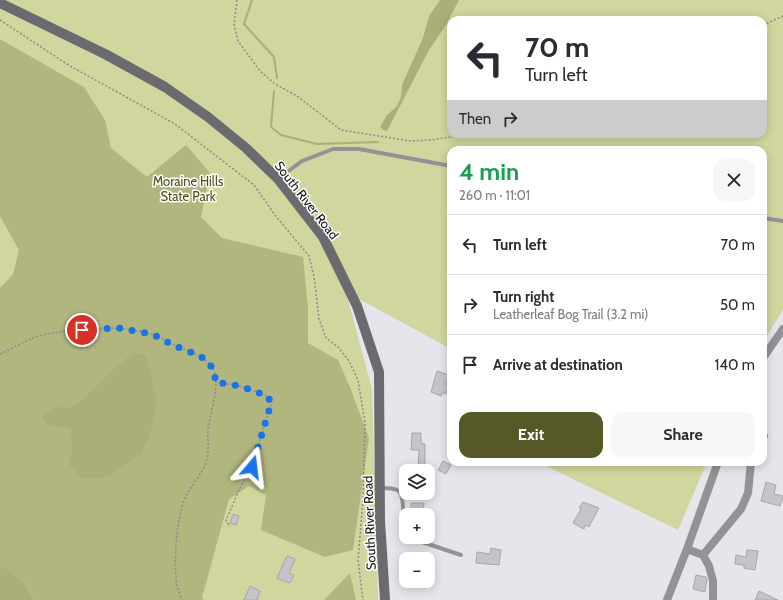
<!DOCTYPE html>
<html lang="en">
<head>
<meta charset="utf-8">
<style>
	:root { --surface:#fff; --page:#f7f7f7; --text:#2b2b33; --muted:#7c7c81; --line:#e1e1e2; --accent:#565927 }
	body { margin:0; font-family:Cabin,sans-serif; background:var(--page); color:var(--text); height:100vh; display:flex; flex-direction:column; font-size:15px; white-space:nowrap }
	* { box-sizing:border-box; margin:0 }
	p { font-size:13px; color:var(--muted) }
	.icon { flex:none; width:22px; height:22px; fill:none; stroke:currentColor; stroke-width:2; stroke-linecap:round; stroke-linejoin:round }
	.map { position:relative; flex:1; overflow:hidden }
	.drawer { position:absolute; left:447px; top:146px; width:320px; height:320px; display:flex; flex-direction:column; background:var(--surface); border-radius:12px; box-shadow:0 2px 10px #0003 }
	.drawer>* { flex:none }
	.guide { position:absolute; left:447px; top:16px; width:320px; height:122px; border-radius:12px; box-shadow:0 2px 10px #0003; background:#fff; color:var(--text); overflow:hidden }
	.buttons { position:absolute; left:399px; top:464px; display:grid; gap:8px }
	.buttons a { display:grid; place-items:center; width:36px; height:36px; border-radius:8px; background:var(--surface); box-shadow:0 2px 10px #0003; font-size:20px }
	.pin { position:absolute; display:grid; place-items:center; width:34px; height:34px; color:#fff; margin:-17px; border:2px solid #fff; border-radius:50%; box-shadow:0 1px 4px #0007 }
	.me { position:absolute; width:44px; margin:-22px; rotate:17deg; stroke-linejoin:round; filter:drop-shadow(0 0 3px #0008) }
	.turn { display:flex; align-items:center; gap:14px; height:84px; padding:0 12px; font-size:18px }
	.turn .icon { width:52px; height:52px; stroke-width:2.5 }
	.turn b { display:block; font-size:28px; line-height:34px }
	.then { display:flex; align-items:center; height:38px; padding:0 12px; background:#0003; gap:8px; font-size:15px }
	.round { display:grid; place-items:center; flex:none; width:42px; height:42px; border-radius:12px; background:var(--page) }
	.head { display:flex; align-items:center; justify-content:space-between; height:68px; padding:0 12px }
	h1 { font-size:24px; font-weight:700; line-height:30px; color:#1e9e55 }
	.button { display:flex; gap:8px; margin-top:auto; padding:8px 12px }
	.button a { flex:1; height:46px; border-radius:12px; background:var(--accent); color:#fff; font-size:16px; font-weight:700; line-height:46px; text-align:center }
	.button a+a { background:var(--page); color:var(--text) }
	ul { padding:0; list-style:none }
	li { display:flex; align-items:center; gap:12px; height:60px; padding:0 12px; border-top:1px solid var(--line) }
	li div { flex:1 }
	li b { display:block; font-size:15px }
	li em { font-style:normal }
	.map>svg:first-child { display:block }
</style>
</head>
<body>
<div class="map">
<svg width="783" height="600" viewBox="0 0 783 600">
	<rect width="100%" height="100%" fill="#e5e5eb"/>
	<path fill="#d1d69e" fill-rule="evenodd" d="M0 0H783V310L763 342V150H451V349L346 292 372 389 378 600H0ZM451 20H763V134H451Z
		M538 462H707L678 530Z"/>
	<path fill="#b1b67f" d="M0 39 84 87 105 120 111 148 147 177 186 145 210 173 201 217 222 238 303 257 308 308V343L338 360 350 387 369 438 353 550 325 557 261 530 266 495 249 486 229 499 202 598 204 600H33L24 582 9 570 0 565V288L13 274 19 250 0 216Z
		M350 573 356 600H324L325 599Z"/>
	<path fill="#aaae77" d="M440 0H459L446 25 429 50 387 131 383 130 380 127 387 115 397 106 401 97 402 85 423 38 429 16Z
		M133 353 146 356 157 400 150 436 140 455 108 477 82 479 69 464 72 451 71 429 47 424 42 416 56 406 66 409 79 403 118 365Z
		M0 565 9 570 24 582 33 600H0Z"/>
	<g fill="none" stroke-linecap="round" stroke-linejoin="round">
		<path stroke="#aaae77" stroke-width="2" d="M252 0 244 24 274 57 277 78
			M274 91 271 127 281 135 317 144 378 142"/>
	</g>
	<path fill="#c5c4cb" stroke="#a6a6ac" d="M437 371 449 375 446 385 449 386 446 394 443 393 441 396 431 392Z
		M412 433H421V443L425 444V468H418L419 450H411Z
		M443 461 451 465 446 474 438 470Z
		M766 482 776 485 774 494 783 496 780 506 761 501Z
		M583 502 599 508 589 527 585 525 584 529 573 523 581 509 579 508Z
		M411 503H424L423 515H411Z
		M233 514 239 516 236 525 230 523Z
		M491 548 501 550 499 565 476 563 477 552 490 554Z
		M747 550 758 551 755 570 744 568V565L735 564 736 555 746 557Z
		M287 556 295 559 289 573 294 575 290 583 277 578Z
		M696 575 706 577 707 580 705 592 693 589Z
		M250 586 260 591 257 600H244Z
		M759 591 778 600H755Z"/>
	<g fill="none" stroke-linecap="round" stroke-linejoin="round">
		<path stroke="#8a8a8e" stroke-width="1.5" stroke-dasharray="2 2" stroke-linecap="butt" d="M237 0 234 24 238 41 260 71 275 84 297 96 341 130 410 141 431 140 450 137 455 134
			M0 20 70 66 175 124 254 185 275 215 309 256 314 277 319 319 326 338 338 347 349 361 358 380 365 423 363 500 358 560 363 600
			M763 25 783 16
			M0 354 35 337 46 334C80 329 118 324 151 334 160 336 168 342 176 346 188 351 204 355 212 367 222 381 210 412 208 429 207 440 210 451 206 462 202 475 192 484 186 496 177 513 174 557 176 577 176 585 179 592 182 600
			M215 382 240 386 268 396 271 404 252 467 240 488 226 520 230 527"/>
		<path stroke="#939395" stroke-width="4" d="M279 178 302 161 333 149H359L451 166
			M763 218 783 221
			M381 488C385 488 393 488 397 490 406 494 401 518 406 528
			M414 537 419 541 461 555"/>
		<path stroke="#939395" stroke-width="8" d="M763 358 783 329
			M763 437 764 436
			M687 549 703 555
			M667 600 687 549 718 462
			M713 600V581L709 566 703 555 741 509 748 493 751 462"/>
		<path stroke="#6b6b6f" stroke-width="10" d="M0 3 105 54 165 87 208 117 246 148 278 179 323 237 357 306 379 372 380 521 385 600"/>
	</g>
	<g fill="none" stroke-linecap="round" stroke-linejoin="round">
		<path stroke="#1a73e8" stroke-width="7" stroke-dasharray="0 12.6" d="M82 330 118 328 152 334 175 346 198 355 208 361 215 373V382L240 386 268 396 271 404 252 467"/>
	</g>
	<g text-anchor="middle" stroke-width="3" stroke-linejoin="round" paint-order="stroke">
		<g font-size="13" fill="#4f5212" stroke="#fff">
			<text x="188" y="186">Moraine Hills<tspan x="188" dy="15">State Park</tspan></text>
		</g>
		<g font-size="13" fill="#141416" stroke="#fff">
			<text transform="translate(307 200) rotate(52)" y="5">South River Road</text>
			<text transform="translate(369 523) rotate(-92)" y="5">South River Road</text>
		</g>
	</g>
</svg>
<div class="buttons">
<a><svg class="icon" aria-label="layers" viewBox="0 0 24 24"><path d="M12 4l9 5-9 5-9-5zM3 14l9 5 9-5"/></svg></a>
<a>+</a>
<a>−</a>
</div>
<div class="pin" style="left:82px;top:330px;background:#d93025"><svg class="icon" aria-label="arrive" viewBox="0 0 24 24"><path d="M6 21V4h12l-3 4 3 4H6"/></svg></div>
<svg class="me" style="left:252px;top:467px" viewBox="-20 -20 40 40"><path d="M0-17L14 15 0 8-14 15z" fill="#1a73e8" stroke="#fff" stroke-width="4"/></svg>
<div class="guide">
<div class="turn"><svg class="icon" aria-label="left" viewBox="0 0 24 24"><path d="M17 20v-9H6M10 6l-5 5 5 5"/></svg><div><b>70 m</b>Turn left</div></div>
<div class="then">Then<svg class="icon" aria-label="right" viewBox="0 0 24 24"><path d="M7 20v-9h11M14 6l5 5-5 5"/></svg></div>
</div>
<section class="drawer">
<div class="head"><div><h1>4 min</h1><p>260 m · 11:01</p></div><a class="round"><svg class="icon" aria-label="close" viewBox="0 0 24 24"><path d="M6 6l12 12M18 6L6 18"/></svg></a></div>
<ul>
<li><svg class="icon" aria-label="left" viewBox="0 0 24 24"><path d="M17 20v-9H6M10 6l-5 5 5 5"/></svg><div><b>Turn left</b></div><em>70 m</em></li>
<li><svg class="icon" aria-label="right" viewBox="0 0 24 24"><path d="M7 20v-9h11M14 6l5 5-5 5"/></svg><div><b>Turn right</b><p>Leatherleaf Bog Trail (3.2 mi)</p></div><em>50 m</em></li>
<li><svg class="icon" aria-label="arrive" viewBox="0 0 24 24"><path d="M6 21V4h12l-3 4 3 4H6"/></svg><div><b>Arrive at destination</b></div><em>140 m</em></li>
</ul>
<div class="button"><a>Exit</a><a>Share</a></div>
</section>
</div>
</body>
</html>
